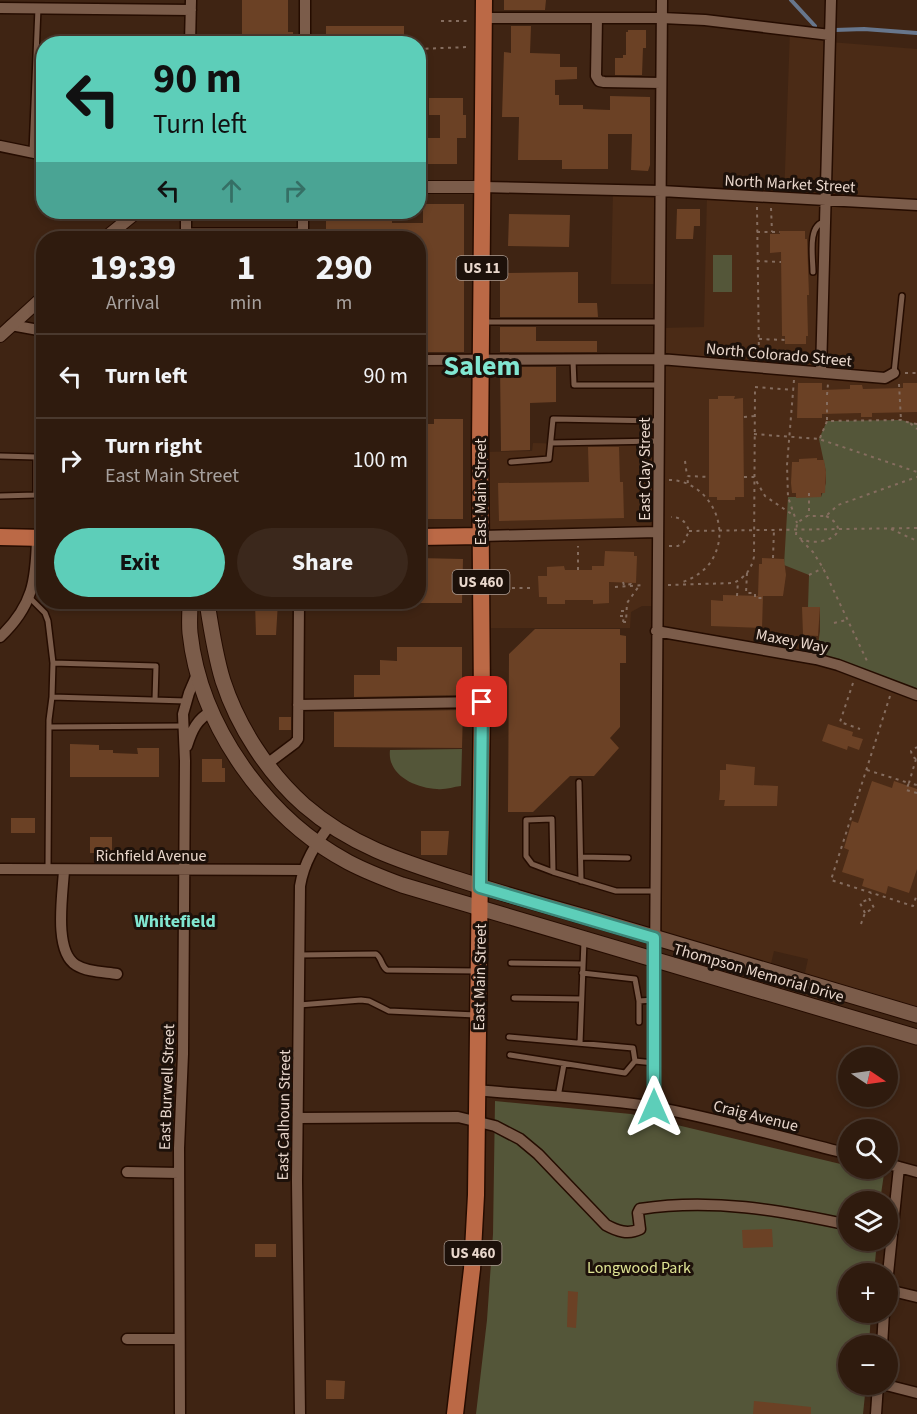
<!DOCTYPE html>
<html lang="en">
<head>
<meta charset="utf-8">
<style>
	:root { --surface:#2f1b0e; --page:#3b281c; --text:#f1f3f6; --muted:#a7a19e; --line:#4a392e; --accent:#5dceb9 }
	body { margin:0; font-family:"Source Sans 3",sans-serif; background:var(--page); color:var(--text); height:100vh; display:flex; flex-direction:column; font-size:22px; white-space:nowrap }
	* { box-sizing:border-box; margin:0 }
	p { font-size:20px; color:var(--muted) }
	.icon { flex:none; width:33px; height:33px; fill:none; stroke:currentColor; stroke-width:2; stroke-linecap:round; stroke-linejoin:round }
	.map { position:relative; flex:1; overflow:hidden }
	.drawer { position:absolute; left:36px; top:231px; width:390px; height:378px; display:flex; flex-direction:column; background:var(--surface); border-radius:24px; box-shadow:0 3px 9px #0003,0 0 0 2px var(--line) }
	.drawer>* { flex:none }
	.banner { position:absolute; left:36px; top:36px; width:390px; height:183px; border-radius:24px; box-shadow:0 3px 9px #0003,0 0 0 2px var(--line); background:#5dceb9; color:#111; overflow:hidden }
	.needle { width:39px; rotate:103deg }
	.fabs { position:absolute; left:838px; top:1047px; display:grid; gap:12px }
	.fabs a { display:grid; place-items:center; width:60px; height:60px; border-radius:50%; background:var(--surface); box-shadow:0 3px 9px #0003,0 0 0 2px var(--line); font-size:30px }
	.pin { position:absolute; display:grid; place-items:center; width:51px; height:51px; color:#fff; margin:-26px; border-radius:12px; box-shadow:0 3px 9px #0006 }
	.me { position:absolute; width:66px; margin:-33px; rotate:0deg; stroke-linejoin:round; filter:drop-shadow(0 0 4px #0008) }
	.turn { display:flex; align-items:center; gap:21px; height:126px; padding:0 18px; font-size:27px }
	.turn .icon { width:78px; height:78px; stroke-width:2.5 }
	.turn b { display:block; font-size:42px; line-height:51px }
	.lanes { display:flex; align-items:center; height:57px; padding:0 18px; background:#0003; justify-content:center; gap:30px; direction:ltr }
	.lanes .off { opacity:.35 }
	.eta { display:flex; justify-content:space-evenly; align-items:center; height:102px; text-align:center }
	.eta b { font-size:36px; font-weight:700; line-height:42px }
	.button { display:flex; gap:12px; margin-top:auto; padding:12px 18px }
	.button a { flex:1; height:69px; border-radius:36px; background:var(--accent); color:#111; font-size:24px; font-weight:700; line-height:69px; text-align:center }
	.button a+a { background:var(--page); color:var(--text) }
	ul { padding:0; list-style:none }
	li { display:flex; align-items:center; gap:18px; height:84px; padding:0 18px; border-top:2px solid var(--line) }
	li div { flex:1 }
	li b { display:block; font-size:22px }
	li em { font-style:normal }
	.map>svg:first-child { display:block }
</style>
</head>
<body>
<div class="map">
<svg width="917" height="1414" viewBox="0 0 917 1414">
	<rect width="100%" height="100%" fill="#3f2413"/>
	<path fill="#4b2b16" d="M790 30 830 35V42L917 49V1015L803 982 808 959 774 951 769 972 654 937 657 606H642L631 612 630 628H481L480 452 532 451 533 443 646 446 659 444 660 328 704 327 707 194 784 198Z
		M613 190 661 191 660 284H611Z"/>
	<path fill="#545639" d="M713 255H732V292H713Z
		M901 420 917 424V695L816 659 820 631V608L808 607 809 575 784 565 788 497H821L826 483V472L819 439 827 421Z
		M462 749 461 786C453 787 445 790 437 789 415 788 387 775 390 750Z
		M495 1101 631 1114 849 1166V1168L859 1169 884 1174 880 1201 849 1202V1240L877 1241 874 1273 849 1274V1312L871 1313 869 1345 849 1346V1384L866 1385 863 1414H476L487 1320 493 1234Z"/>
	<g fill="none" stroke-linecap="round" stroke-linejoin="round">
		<path stroke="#67768c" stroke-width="4" d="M791 0 815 26
			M835 30 864 29 917 33"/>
	</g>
	<path fill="#6b4125" d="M242 0H288V32H293V44H231V34H242Z
		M504 0H546L545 10H504Z
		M326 26H404V44H326Z
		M511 26H531L530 53 560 54V67H577V79L555 80V95H559V105H583V109L610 110V96L650 97V165L648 171 631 170 632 134H608V169H562V160H518L519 117H502L504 52 511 53Z
		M628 30H646V48H643L642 75H615V58H623V55H626V32H628Z
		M429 98H463V115H466V138H457V164H418V138H440V115H429Z
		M423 204H464V352H418V238H326V212H392V223H423Z
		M677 209H700V226H694L693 239H676Z
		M509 214 570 215 569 247 508 246Z
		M780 231H805V239H807L809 295H807L808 336H806V344H785V336H782L781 252 770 253V234H780Z
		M578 272V303H597L598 317H500V273Z
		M500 327H536V341H597V352H500Z
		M500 367H556V402L530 403V450L501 451Z
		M798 383H822V390L850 389V385H862L863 389 903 388V383H917V412L872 413V417H861V413L822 414V418H797Z
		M718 396H735L734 399 743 398 744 497H735V500H717V497H709V399H718Z
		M434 419H463V519H428V459L422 457 423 424H434Z
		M588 447H619L620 482H623L624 518 499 521 498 483 589 482Z
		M817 458V460H824L826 472 825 493H821V497L796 498V493H792L791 483 792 462H799V459Z
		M605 551 634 552V556H637L636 583 609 582V603L593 604V600H565V604H547V597H539L538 576H547V567L564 566 565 570H592V566H604Z
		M418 558 463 559 462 603H418Z
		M762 558 784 559 786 575 783 596H758L759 564H762Z
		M723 595 763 596 762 628 711 626V600L723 601Z
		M255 602H278L276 635H256Z
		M802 607H820L818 636 803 635Z
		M535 629H620V635L626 636V663H620V727L610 738 619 748 594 776H570L533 812H508L509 654Z
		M397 647H462V695L354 697V675H380V660L397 661Z
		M463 710 462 748 334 747V712Z
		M279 717H291V730H279Z
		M828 724 853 732 852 736 863 739 859 750 848 746 847 750 822 741Z
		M70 744 99 745V750H113V753L138 754 137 748H159V777H70Z
		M202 759H222V768H225V782H202Z
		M726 764 755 767 754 785 778 786 777 806H724L725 800H719L720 789V770H726Z
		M872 781 892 788 894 781 917 789V869L909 893 888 886 886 894 862 886 864 879 842 872 849 850 844 848 852 821 858 823Z
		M11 818H35V833H11Z
		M421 831H449L447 855H421Z
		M90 837H112V853H90Z
		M772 1229 773 1247 743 1248 742 1230Z
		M255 1244H276V1257H255Z
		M568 1291 578 1292 576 1328 567 1327Z
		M326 1380 345 1381 344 1399H326Z
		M754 1401 811 1407V1414H753Z"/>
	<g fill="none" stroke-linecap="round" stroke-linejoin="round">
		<defs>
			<path id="service" d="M32 152 38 8
				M186 231H303
				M813 272C813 258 807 224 825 222
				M485 322H660
				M573 360 574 385H659
				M894 373 902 296
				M551 443 659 441
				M0 456 36 457V495L0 496
				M418 459 419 534
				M511 462 549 459 553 419 659 421
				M29 597 45 613 48 621 53 663 52 697 49 720 48 869
				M53 663 156 666 155 700
				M52 697 186 701
				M49 727 183 726
				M579 782 581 881
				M581 857 628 858
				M553 872 552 819 526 820V856L532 864 553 872 616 891H655
				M299 955 376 954C382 958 381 966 387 970L477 971
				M511 963 583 964
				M582 973 635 979 639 1001 654 1000
				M514 998 581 999
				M299 1005 361 1000 369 1001 389 1011 476 1015
				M639 1022V1001
				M509 1037 633 1048 635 1061 625 1073 510 1055
				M580 1043 584 941
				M635 1061 654 1063
				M558 1097 564 1064"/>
			<path id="minor" d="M0 8 191 10
				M484 18H662L705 20 830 35
				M597 18 596 76 599 81 604 82 661 83
				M190 44 191 0
				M305 44V0
				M0 146 44 155
				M482 187 661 191 917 205
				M186 238V212
				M303 238V212
				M11 325 44 331
				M418 360 660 359 885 378 894 373
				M821 372 831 0
				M481 536 658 532
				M656 631 816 659 838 665 917 695
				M0 637C33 606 36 580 37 538
				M298 705 482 702
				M187 746C192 730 197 719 212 711
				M267 764 295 743 298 739 299 602
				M0 869 303 870
				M64 870C63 893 53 951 76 965 87 972 104 972 117 974
				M477 1090C535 1096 596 1097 654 1107 720 1119 784 1138 849 1154
				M654 1107 662 0
				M298 1118 458 1117 495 1126 520 1139 538 1154 606 1225C617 1231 628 1235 640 1229L638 1213 640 1209C711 1198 780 1210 849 1225
				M888 1164 917 1172
				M127 1172 179 1173
				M888 1274 899 1167
				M888 1290 917 1297
				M127 1339H179
				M882 1346 884 1312
				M882 1384 917 1393
				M180 1414 179 1148 183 1054 185 761 183 714 189 693 198 672
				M300 1414 297 1181 300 886C304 862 315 845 330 825
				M876 1414 878 1384"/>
			<path id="tertiary" d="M418 187H482
				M105 238 137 212
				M0 336 44 296"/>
			<path id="secondary" d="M190 602C190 612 189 623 190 633 200 726 266 818 348 862 365 871 383 878 402 885L917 1037
				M207 602C211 628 215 655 223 681 238 727 268 773 304 805 350 845 400 861 457 879 503 894 550 907 596 920 703 952 810 984 917 1015"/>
			<path id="primary" d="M0 537 44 538
				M418 537 481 536
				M455 1414 472 1269 476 1195 482 702 480 447 484 0"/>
		</defs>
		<use href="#service" stroke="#250c00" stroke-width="8"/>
		<use href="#minor" stroke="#250c00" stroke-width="13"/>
		<use href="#tertiary" stroke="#250c00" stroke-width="14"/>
		<use href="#secondary" stroke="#250c00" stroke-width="17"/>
		<use href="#primary" stroke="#250c00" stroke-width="19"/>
		<path stroke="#856d5f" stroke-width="2" stroke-dasharray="3 4.5" stroke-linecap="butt" d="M441 21H471
			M418 49 469 47
			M757 207 759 358
			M771 208 772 232
			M757 232H780
			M757 261 781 262
			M759 339 785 340
			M905 373H917
			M794 380 787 465 788 497 797 523
			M899 384 901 420
			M827 395 828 384
			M827 402V420
			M744 417 755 416
			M917 424 910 423 917 429
			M754 434 819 439 917 472
			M820 438 827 421 901 420 910 423
			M685 461 687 476
			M744 477H754L765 496 793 515
			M669 480C705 480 730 521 715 554 709 569 695 578 680 583
			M688 483 687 476 709 477
			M809 493V516
			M826 516C860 534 812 552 796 535L797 523 807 516H826L838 505 917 477
			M891 529 917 541
			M689 531 917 528
			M801 540 813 552 823 568 868 663
			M669 546H678L684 542 689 531C686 521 680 517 671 517
			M773 558 774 529
			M578 570V546
			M747 573 746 593H755V598H765
			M809 575 823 568
			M623 582 624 585 631 584 632 586
			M668 585 734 583C745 577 751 570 754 557L755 387 794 390
			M615 587 644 585
			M497 588H533
			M737 596 738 581
			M621 611H627
			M620 616H624L623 622
			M623 622H626L627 603 639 586
			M834 623 846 620
			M810 647 811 636
			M853 683 840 722 860 729
			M890 696 831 880 913 906 917 894
			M916 759 909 783 917 785
			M916 759 912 756 911 751 917 747
			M867 770 909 783 906 790 917 793
			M865 913 860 903 869 899
			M861 924 865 913 874 908 869 898 871 893"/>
		<use href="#service" stroke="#7b5c4a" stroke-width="5"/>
		<use href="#minor" stroke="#7b5c4a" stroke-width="10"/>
		<use href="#tertiary" stroke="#7b5c4a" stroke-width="12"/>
		<use href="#secondary" stroke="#7b5c4a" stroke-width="15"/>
		<use href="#primary" stroke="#bb6946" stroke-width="16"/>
	</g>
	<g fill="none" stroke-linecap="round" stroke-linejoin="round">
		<defs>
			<path id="route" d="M482 702 480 887 654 938V1107"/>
		</defs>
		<use href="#route" stroke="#3c8678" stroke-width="15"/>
		<use href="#route" stroke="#5dceb9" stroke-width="10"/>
	</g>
	<g text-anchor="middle" stroke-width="6" stroke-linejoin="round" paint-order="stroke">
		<g fill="#1d110a" stroke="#ac9c92" stroke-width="1.5">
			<rect x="456.5" y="256" width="51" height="24" rx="4.5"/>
			<rect x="452.5" y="570" width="57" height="24" rx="4.5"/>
			<rect x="444.5" y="1241" width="57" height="24" rx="4.5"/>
		</g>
		<g font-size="15" font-weight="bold" fill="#e9d7cc">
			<text x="482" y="273">US 11</text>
			<text x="481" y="587">US 460</text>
			<text x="473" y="1258">US 460</text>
		</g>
		<g font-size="16" fill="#e9d7cc" stroke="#1d110a">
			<text transform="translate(790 183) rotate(3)" y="6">North Market Street</text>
			<text transform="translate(779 354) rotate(5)" y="6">North Colorado Street</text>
			<text transform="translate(644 469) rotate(-90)" y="6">East Clay Street</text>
			<text transform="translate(480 492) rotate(-90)" y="6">East Main Street</text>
			<text transform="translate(792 640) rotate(11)" y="6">Maxey Way</text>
			<text x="151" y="861">Richfield Avenue</text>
			<text transform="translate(759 972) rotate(16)" y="6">Thompson Memorial Drive</text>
			<text transform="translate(479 977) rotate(-89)" y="6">East Main Street</text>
			<text transform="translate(166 1087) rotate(-88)" y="6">East Burwell Street</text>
			<text transform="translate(283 1115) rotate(-89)" y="6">East Calhoun Street</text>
			<text transform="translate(756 1115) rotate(14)" y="6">Craig Avenue</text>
		</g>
		<g font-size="16" fill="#dfe494" stroke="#1d110a">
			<text x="639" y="1273">Longwood Park</text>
		</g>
		<g font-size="18" font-weight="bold" fill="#81e6d1" stroke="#1d110a">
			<text x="175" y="927">Whitefield</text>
		</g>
		<g font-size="28" font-weight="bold" fill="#81e6d1" stroke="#1d110a">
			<text x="482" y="375">Salem</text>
		</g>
	</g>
</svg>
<div class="fabs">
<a><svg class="needle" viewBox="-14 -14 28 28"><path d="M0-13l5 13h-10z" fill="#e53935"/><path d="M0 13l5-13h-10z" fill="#a7a19e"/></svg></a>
<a><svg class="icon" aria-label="search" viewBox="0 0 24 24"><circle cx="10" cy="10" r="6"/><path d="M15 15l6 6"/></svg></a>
<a><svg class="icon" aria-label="layers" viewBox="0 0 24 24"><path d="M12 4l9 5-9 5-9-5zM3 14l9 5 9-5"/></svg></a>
<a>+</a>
<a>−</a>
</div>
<div class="pin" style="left:482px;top:702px;background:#d93025"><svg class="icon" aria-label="arrive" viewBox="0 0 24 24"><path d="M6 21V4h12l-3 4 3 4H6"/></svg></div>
<svg class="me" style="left:654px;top:1107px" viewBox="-20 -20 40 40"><path d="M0-17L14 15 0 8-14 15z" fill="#5dceb9" stroke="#fff" stroke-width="4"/></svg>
<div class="banner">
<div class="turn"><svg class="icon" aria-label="left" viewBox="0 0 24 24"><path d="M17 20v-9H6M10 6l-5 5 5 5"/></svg><div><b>90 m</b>Turn left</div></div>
<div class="lanes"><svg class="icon" aria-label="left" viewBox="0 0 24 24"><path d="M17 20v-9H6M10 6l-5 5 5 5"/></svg><svg class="icon off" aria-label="ahead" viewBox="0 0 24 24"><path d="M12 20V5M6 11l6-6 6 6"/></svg><svg class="icon off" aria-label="right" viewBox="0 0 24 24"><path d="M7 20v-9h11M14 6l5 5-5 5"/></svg></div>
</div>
<section class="drawer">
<div class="eta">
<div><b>19:39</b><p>Arrival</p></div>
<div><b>1</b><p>min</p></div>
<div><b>290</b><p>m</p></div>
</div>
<ul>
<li><svg class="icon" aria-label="left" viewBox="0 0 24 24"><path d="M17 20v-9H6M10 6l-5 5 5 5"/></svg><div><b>Turn left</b></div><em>90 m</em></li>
<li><svg class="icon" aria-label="right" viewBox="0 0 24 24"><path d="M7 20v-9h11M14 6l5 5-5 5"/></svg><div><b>Turn right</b><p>East Main Street</p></div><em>100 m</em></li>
</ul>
<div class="button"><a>Exit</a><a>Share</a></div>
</section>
</div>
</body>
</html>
